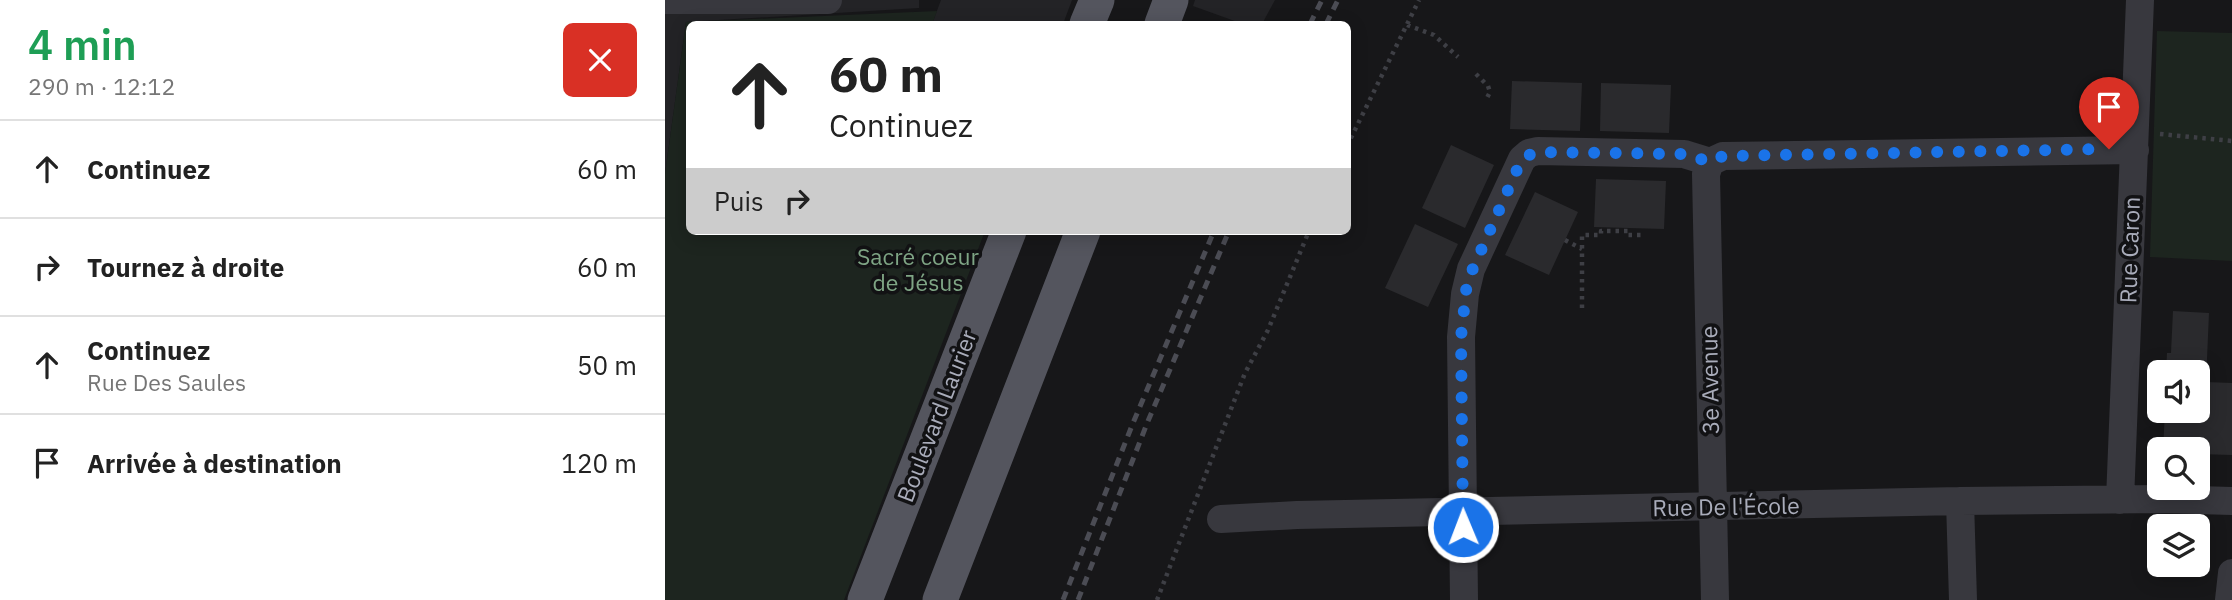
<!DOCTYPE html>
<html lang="fr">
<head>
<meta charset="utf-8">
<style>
	:root { --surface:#fff; --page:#f2f2f2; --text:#222; --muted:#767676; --line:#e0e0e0 }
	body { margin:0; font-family:"IBM Plex Sans",sans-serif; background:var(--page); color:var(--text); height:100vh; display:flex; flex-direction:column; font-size:26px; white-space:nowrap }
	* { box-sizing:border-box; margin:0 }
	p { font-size:23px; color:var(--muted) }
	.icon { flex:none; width:38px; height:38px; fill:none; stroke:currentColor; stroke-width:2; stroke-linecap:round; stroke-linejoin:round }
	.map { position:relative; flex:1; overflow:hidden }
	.details { display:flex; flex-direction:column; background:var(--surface); width:665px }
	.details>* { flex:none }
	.guide { position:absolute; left:21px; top:21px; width:665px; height:214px; border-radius:10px; box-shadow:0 4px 18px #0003; background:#fff; color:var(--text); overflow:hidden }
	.controls { position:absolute; left:1482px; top:360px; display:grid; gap:14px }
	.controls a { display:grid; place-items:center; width:63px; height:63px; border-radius:10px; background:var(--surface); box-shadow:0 4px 18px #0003; font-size:35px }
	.pin { position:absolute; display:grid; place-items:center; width:60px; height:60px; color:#fff; margin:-72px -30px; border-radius:50% 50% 50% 0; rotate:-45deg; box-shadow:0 0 7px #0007 }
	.pin .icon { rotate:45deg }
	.me { position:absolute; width:77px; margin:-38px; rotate:359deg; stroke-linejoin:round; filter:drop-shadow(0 0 5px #0008) }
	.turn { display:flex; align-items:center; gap:24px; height:147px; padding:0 28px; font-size:32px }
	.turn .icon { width:91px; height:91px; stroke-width:2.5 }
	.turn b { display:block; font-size:49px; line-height:60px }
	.then { display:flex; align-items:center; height:66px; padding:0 28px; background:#0003; gap:14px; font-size:26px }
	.round { display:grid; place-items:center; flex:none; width:74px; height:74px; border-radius:10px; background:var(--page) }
	.summary { display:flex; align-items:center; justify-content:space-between; height:119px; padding:0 28px }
	h1 { font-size:42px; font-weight:600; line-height:52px; color:#1e9e55 }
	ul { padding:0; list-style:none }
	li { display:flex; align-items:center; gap:21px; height:98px; padding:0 28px; border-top:2px solid var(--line) }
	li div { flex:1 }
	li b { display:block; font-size:26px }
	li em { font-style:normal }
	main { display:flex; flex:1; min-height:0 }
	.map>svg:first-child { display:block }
</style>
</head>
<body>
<main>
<section class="details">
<div class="summary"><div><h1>4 min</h1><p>290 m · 12:12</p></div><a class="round" style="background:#d93025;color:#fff"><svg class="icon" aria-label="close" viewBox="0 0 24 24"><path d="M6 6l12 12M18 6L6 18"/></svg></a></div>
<ul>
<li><svg class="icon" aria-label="ahead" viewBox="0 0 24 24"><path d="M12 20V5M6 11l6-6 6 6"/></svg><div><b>Continuez</b></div><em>60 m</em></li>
<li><svg class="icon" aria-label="right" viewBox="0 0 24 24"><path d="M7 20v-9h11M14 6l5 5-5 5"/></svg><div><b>Tournez à droite</b></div><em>60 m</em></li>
<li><svg class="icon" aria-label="ahead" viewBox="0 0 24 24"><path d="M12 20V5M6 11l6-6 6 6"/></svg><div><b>Continuez</b><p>Rue Des Saules</p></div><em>50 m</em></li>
<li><svg class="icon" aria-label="arrive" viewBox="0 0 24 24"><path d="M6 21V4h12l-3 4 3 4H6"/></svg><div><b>Arrivée à destination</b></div><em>120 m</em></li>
</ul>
</section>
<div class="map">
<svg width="1567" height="600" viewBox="0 0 1567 600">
	<rect width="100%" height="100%" fill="#171719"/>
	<path fill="#232326" d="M0 0H254V8L21 22 0 174Z
		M276 0H407L398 24H267Z
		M530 0H610L597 24H578L528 6Z"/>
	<path fill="#1d251f" d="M272 11 267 24H24V231H320L179 600H0V174L21 22Z
		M1492 31 1567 33V261L1485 257Z"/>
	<path fill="#2a2a2d" d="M847 81 917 83 915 131 845 129Z
		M936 83 1006 85 1004 133 935 131Z
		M786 145 829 165 800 228 757 208Z
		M931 179 1001 181 999 229 929 227Z
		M870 192 913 212 884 275 840 255Z
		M750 224 793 244 763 307 720 288Z
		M1508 311 1544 313 1541 382 1567 383V455L1533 454V450H1498L1500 411H1533V373H1501L1502 353H1506Z"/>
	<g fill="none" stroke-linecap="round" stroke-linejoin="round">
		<path stroke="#3e3f45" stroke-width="4.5" stroke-dasharray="3.5 5" stroke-linecap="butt" d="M742 25 769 35 793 57
			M811 74 823 86 825 92 821 100
			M1495 134 1567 141
			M682 146 754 0
			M900 240 917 249
			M917 308V235H936V231H963V235H979
			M492 600 580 373 603 330 644 231"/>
		<path stroke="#38383e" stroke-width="28" d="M0 0H163
			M1045 162 1041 174 1050 600
			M1045 162 1058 156 1470 150
			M1455 500 1475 0
			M1295 501 1298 600
			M556 519 632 515 1295 501 1497 499 1567 501
			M799 600 796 337 800 294 806 269 857 159 864 153 873 151 1019 154 1045 162
			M1564 600 1567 573"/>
		<path stroke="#54555e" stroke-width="35" d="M422 24 432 0
			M497 24 506 0
			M200 600 344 231
			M275 600 418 231"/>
		<path stroke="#4b4c54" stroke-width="5" stroke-dasharray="9 7" stroke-linecap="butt" d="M645 24 657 0
			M661 24 673 0
			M398 600 468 423 549 231
			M413 600 483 421 564 231"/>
	</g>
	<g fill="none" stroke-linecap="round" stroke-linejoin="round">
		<path stroke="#1a73e8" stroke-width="12" stroke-dasharray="0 21.6" d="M798 527 796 337 802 282 855 163 861 156 873 152 1019 154 1045 162 1058 156 1444 149"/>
	</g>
	<g text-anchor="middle" stroke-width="7" stroke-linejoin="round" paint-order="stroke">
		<g font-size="23" fill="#a9acba" stroke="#121214">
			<text transform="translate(1465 250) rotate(-88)" y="8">Rue Caron</text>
			<text transform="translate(1045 380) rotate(-91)" y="8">3e Avenue</text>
			<text transform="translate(272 416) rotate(-69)" y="8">Boulevard Laurier</text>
			<text transform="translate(1061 507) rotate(-1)" y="8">Rue De l'École</text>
		</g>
		<g font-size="23" fill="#7fa585" stroke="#121214">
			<text x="253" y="265">Sacré coeur<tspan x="253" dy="26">de Jésus</tspan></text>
		</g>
	</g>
</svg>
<div class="controls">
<a><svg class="icon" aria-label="sound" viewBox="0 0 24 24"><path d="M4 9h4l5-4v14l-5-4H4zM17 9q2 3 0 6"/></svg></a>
<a><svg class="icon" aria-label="search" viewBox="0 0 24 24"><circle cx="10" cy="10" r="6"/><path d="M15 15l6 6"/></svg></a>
<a><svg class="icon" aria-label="layers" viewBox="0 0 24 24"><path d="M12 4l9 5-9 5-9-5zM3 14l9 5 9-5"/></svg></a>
</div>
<div class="pin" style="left:1444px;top:149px;background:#d93025"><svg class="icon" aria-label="arrive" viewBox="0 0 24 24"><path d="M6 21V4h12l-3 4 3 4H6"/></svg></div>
<svg class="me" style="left:798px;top:527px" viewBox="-20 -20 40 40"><circle r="17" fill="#1a73e8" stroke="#fff" stroke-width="3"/><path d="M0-11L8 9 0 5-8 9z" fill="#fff"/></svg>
<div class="guide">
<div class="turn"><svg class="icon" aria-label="ahead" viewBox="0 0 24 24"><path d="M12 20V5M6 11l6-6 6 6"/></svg><div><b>60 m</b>Continuez</div></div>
<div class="then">Puis<svg class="icon" aria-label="right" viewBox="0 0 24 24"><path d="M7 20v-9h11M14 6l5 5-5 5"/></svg></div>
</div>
</div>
</main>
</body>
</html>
